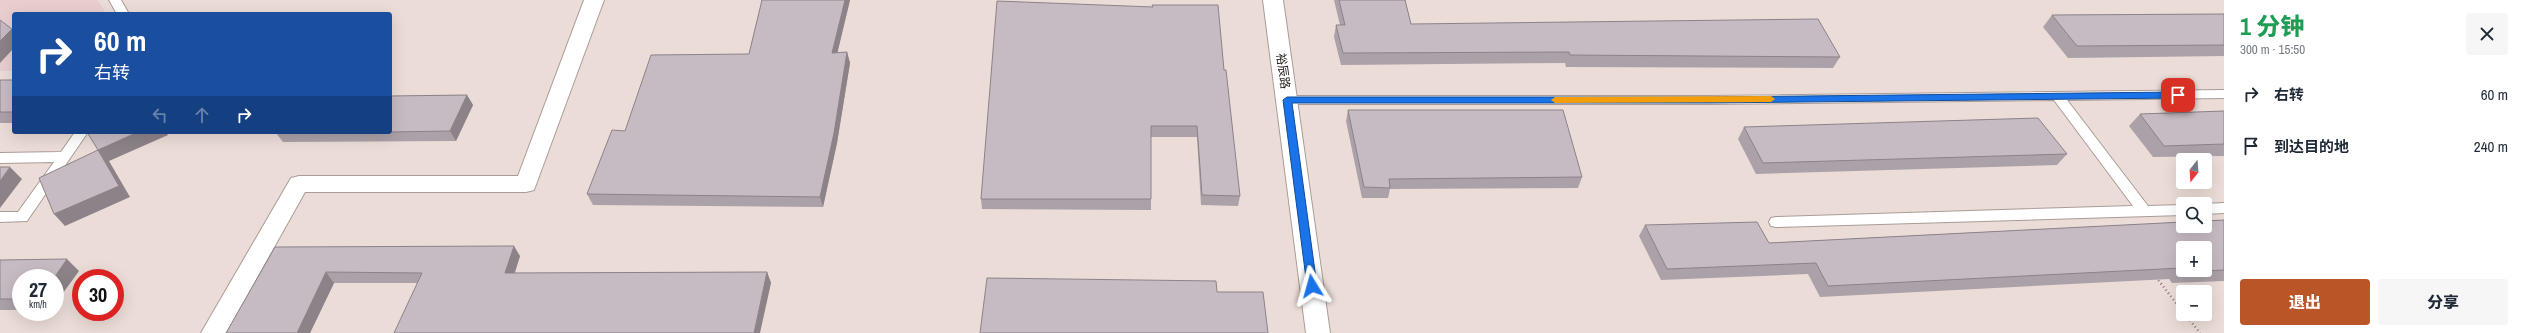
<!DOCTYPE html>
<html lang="zh">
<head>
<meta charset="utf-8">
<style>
	:root { --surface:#fff; --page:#f6f6f7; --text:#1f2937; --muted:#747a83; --accent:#ba5527 }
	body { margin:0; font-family:"Archivo Narrow","Noto Sans SC",sans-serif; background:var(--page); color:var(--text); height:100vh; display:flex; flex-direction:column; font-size:15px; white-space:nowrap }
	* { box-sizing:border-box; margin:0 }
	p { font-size:13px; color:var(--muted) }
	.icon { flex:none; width:22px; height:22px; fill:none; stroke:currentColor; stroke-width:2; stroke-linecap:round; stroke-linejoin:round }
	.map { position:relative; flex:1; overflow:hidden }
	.panel { display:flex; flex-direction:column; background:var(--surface); width:300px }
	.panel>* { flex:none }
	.guide { position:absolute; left:12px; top:12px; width:380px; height:122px; border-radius:4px; box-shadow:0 4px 16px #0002; background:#1a4fa0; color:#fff; overflow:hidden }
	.needle { width:26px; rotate:197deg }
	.controls { position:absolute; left:2176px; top:153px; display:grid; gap:8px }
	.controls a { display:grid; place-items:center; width:36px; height:36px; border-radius:4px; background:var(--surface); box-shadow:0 4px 16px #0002; font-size:20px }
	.speed { position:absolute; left:12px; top:269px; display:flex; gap:8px; font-size:20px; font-weight:700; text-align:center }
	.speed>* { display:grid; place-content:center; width:52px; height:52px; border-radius:50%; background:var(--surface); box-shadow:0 4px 16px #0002; line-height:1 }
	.speed small { font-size:10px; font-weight:400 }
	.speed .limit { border:6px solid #d22; background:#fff; color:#111 }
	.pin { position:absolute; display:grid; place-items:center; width:34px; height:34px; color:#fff; margin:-17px; border-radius:8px; box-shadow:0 2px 6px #0006 }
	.me { position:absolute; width:44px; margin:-22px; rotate:352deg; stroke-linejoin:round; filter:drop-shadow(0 0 3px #0008) }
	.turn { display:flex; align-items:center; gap:14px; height:84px; padding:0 16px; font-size:18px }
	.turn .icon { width:52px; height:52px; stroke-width:2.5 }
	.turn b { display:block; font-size:28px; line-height:34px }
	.lanes { display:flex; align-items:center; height:38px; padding:0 16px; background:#0003; justify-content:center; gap:20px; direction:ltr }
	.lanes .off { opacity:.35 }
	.round { display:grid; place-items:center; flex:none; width:42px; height:42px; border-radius:4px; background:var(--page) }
	.headline { display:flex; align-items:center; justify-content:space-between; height:68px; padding:0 16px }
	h1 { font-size:24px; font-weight:800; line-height:30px; color:#1e9e55 }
	.cta { display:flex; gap:8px; margin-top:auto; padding:8px 16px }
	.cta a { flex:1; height:46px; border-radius:4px; background:var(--accent); color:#fff; font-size:16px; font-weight:800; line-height:46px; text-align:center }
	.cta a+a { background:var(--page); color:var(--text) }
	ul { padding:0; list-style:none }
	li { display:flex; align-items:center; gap:12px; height:52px; padding:0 16px }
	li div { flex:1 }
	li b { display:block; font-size:15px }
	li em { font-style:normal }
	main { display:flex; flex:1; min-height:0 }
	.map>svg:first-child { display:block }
</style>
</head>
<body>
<main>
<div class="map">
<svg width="2224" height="333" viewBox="0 0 2224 333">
	<rect width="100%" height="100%" fill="#ebdcd7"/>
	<path fill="#e9ced0" d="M0 0H98L106 14H14V71H0Z"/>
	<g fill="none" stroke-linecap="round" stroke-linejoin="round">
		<defs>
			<path id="service" d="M109 0H121L129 14H117Z
				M2224 90V98L2067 100 2148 206 2183 205V215L1776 227 1771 226 1769 222 1771 218 1776 217 2133 206 2054 100 1709 104H1287L1281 100 1287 96H1709Z
				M75 132H88L27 221 0 222V212H18L54 162 0 163V153L61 152Z
				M2224 203V213L2205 214V204Z"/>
			<path id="minor" d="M584 0H604L534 190 526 192H305L226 333H201L291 178 299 176H518Z
				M1263 0H1283L1330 333H1306Z"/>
		</defs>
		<use href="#service" stroke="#a99c97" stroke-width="2"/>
		<use href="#minor" stroke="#a99c97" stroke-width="2"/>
		<path stroke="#807773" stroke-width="2.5" stroke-dasharray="1 3" stroke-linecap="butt" d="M2156 277 2183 312
			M2185 314 2200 333"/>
		<use href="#service" fill="#fff" fill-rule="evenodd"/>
		<use href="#minor" fill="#fff" fill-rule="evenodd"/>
	</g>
	<path fill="#aba1a8" d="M762 0H850L837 53 847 52 850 63 837 143 823 207 593 205 587 194 625 131 749 54Z
		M1334 0H1405L1411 24 1840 57 1833 68 1566 67 1565 63 1341 65 1334 37 1336 25H1340Z
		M2224 14V56L2068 58 2043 27 2052 15Z
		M1224 70 1240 196 1238 206 1201 205 1197 137H1151V210L982 209 981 199Z
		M0 80H14V123H0Z
		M467 95 473 105 456 141 283 142 276 133 277 132H390V96Z
		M1348 110 1582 177 1578 188 1390 189 1388 198H1362L1346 121Z
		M2224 111V156L2153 157 2129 126 2140 114Z
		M1744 127 2067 154 2057 165 1756 174 1738 139Z
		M2224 220V281L2172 283 2169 279 1820 297 1808 274 1661 280 1639 236 1645 225 1769 243Z
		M275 247 520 256 515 273 767 272 771 283H334L310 333H226Z
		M0 260 79 271 21 278V310H0Z"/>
	<path fill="#8b8388" d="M845 0H850L835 63 832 53Z
		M12 29 14 31V48L0 63V41Z
		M847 52 850 63 837 143 823 207 820 197Z
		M467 95 473 105 456 141 450 131Z
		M138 132H166L168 135 109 161 130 197 65 226 54 214 98 150Z
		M10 167 22 179 0 208V181Z
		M514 246 520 256 511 283 505 273Z
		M67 259 79 271 55 304V278H54Z
		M326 272 334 283 310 333H297Z
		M767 272 771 283 760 333H754Z"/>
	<path fill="#c7bbc3" stroke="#8b8388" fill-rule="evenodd" d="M762 0H845L832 53 847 52 834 133 820 197 587 194 612 130 625 131 651 55 749 54Z
		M1339 0H1405L1411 24 1818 19 1840 57 1570 55 1569 52 1343 53 1336 25H1345Z
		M997 1 1153 7 1152 5H1218L1224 70H1226L1240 196 1202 195 1197 126H1151V199H981Z
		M2224 14V45L2077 46 2052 15Z
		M0 20 12 29 0 41Z
		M0 80H14V112H0Z
		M467 95 450 131 390 132V96Z
		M1348 110H1563L1582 177 1389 179 1390 188 1364 187Z
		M2224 111V144L2164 146 2140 114Z
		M2038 118 2067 154 1763 163 1744 127Z
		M87 132H138L98 150Z
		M277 132H350L276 133Z
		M98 150 119 186 54 214 39 178Z
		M0 167H10L0 181Z
		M2224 220V270L2184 272 2181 268 1828 286 1816 263 1667 269 1645 225 1757 222 1769 243 2183 222V226H2205V221ZM2183 248H2205V270H2183Z
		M514 246 505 273 767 272 754 333H394L422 273 326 272 297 333H226L275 247Z
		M67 259 54 278H21V299H0V260Z
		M987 278 1216 281 1217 292H1263L1268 333H980Z"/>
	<path fill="#1a73e8" stroke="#114b97" d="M2178 92 2183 95 2178 98 1710 103H1292L1317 286 1312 291 1307 286 1283 100 1287 97H1710Z"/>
	<path fill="#f59e0b" d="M1771 96 1775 99 1771 102 1555 103 1551 100 1555 97Z"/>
	<g text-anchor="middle" stroke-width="3" stroke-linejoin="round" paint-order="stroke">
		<g font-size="12" fill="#231e1c" stroke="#fff">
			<text transform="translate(1283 71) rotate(82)" y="4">裕辰路</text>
		</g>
	</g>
</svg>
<div class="controls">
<a><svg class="needle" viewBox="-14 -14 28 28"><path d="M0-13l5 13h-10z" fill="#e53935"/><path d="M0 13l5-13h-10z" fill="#747a83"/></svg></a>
<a><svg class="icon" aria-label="search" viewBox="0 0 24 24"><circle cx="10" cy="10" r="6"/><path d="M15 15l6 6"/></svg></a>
<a>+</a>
<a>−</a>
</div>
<div class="speed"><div>27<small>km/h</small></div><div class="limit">30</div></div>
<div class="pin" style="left:2178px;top:95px;background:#d93025"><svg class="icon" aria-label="arrive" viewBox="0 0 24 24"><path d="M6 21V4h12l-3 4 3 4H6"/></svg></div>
<svg class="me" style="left:1312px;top:286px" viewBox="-20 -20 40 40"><path d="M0-17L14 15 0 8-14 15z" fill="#1a73e8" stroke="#fff" stroke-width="4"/></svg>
<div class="guide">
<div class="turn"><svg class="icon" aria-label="right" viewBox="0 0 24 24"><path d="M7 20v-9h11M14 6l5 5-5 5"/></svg><div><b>60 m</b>右转</div></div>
<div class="lanes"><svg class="icon off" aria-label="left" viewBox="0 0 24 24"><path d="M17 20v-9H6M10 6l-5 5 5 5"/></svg><svg class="icon off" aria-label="ahead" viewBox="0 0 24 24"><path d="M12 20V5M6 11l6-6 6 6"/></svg><svg class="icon" aria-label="right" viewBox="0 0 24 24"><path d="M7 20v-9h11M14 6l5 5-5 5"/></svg></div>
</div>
</div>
<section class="panel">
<div class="headline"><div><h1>1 分钟</h1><p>300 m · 15:50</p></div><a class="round"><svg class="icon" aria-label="close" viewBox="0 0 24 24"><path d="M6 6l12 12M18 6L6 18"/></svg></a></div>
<ul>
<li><svg class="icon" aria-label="right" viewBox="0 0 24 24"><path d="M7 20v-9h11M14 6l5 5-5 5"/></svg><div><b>右转</b></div><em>60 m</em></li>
<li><svg class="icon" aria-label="arrive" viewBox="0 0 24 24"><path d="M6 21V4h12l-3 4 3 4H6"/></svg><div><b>到达目的地</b></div><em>240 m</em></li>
</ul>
<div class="cta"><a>退出</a><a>分享</a></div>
</section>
</main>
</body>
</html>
